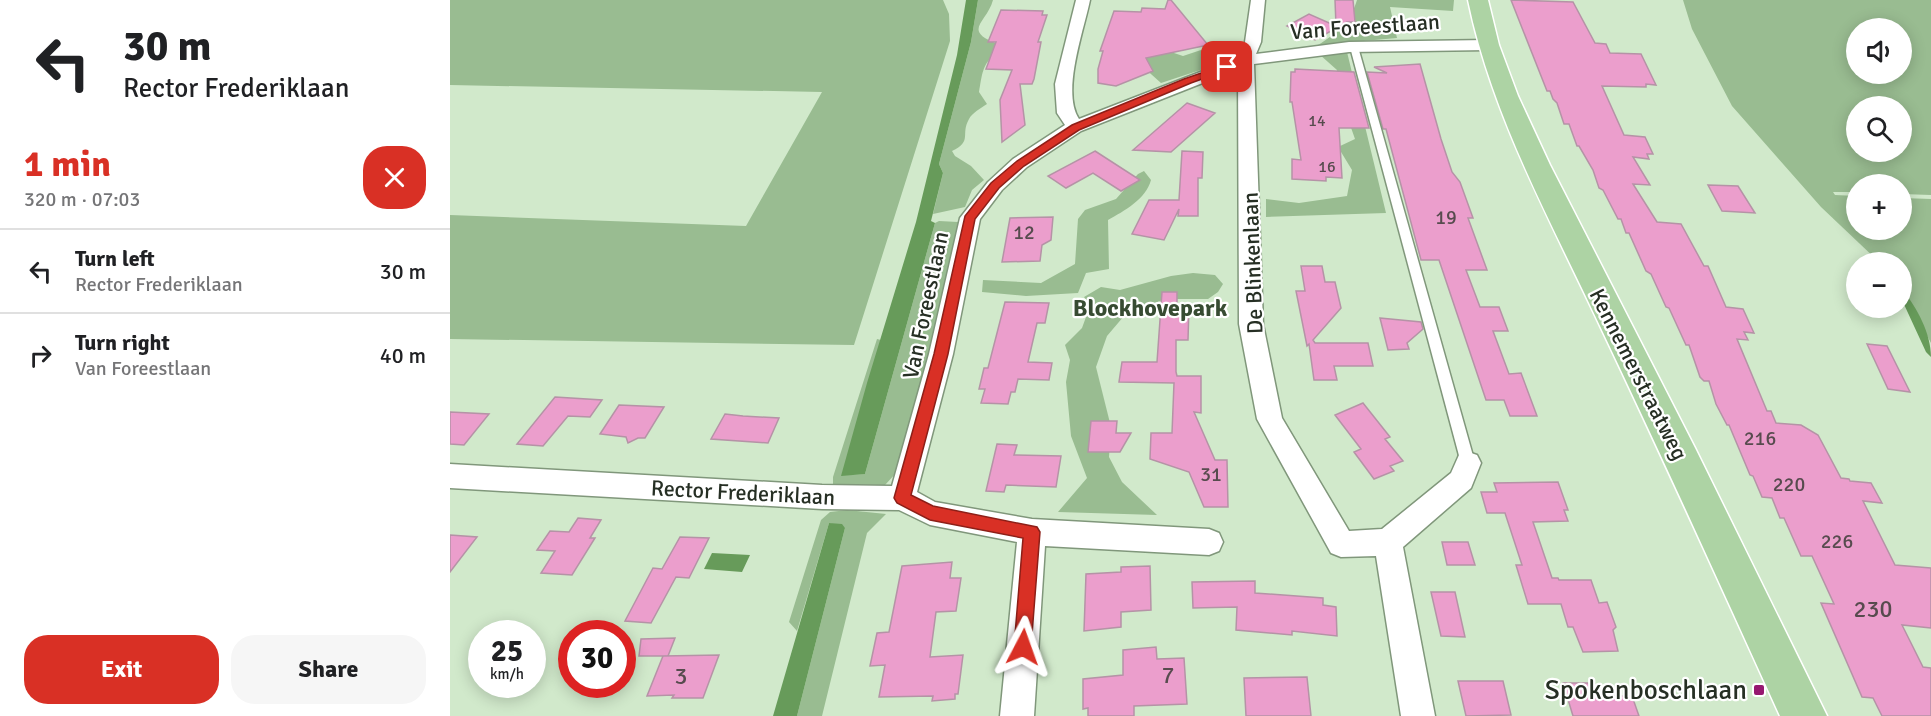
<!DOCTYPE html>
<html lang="en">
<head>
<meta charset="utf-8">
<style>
	:root { --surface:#fff; --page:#f6f6f6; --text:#202124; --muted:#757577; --line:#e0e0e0; --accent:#d93025 }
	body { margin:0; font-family:Signika,sans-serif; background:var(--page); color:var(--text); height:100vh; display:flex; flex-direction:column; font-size:22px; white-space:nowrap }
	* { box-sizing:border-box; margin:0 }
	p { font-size:20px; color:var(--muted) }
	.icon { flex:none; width:33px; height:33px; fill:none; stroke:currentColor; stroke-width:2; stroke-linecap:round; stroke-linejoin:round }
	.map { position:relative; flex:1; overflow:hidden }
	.side { display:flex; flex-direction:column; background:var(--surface); width:450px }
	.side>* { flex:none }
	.guide { background:#fff; color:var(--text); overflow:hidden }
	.controls { position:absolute; left:1396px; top:18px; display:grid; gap:12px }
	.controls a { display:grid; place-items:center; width:66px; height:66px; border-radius:50%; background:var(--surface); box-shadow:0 3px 15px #0003; font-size:30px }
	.speed { position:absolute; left:18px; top:620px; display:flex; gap:12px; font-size:30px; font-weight:700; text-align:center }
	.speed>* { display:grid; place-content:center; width:78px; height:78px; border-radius:50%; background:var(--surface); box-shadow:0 3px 15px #0003; line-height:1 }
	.speed small { font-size:15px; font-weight:400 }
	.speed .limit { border:9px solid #d22; background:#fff; color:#111 }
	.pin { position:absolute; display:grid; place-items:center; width:51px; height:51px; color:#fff; margin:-26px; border-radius:12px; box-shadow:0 3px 9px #0006 }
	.me { position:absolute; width:66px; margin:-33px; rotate:4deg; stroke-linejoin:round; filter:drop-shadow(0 0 4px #0008) }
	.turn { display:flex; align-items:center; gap:21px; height:126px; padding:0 24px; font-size:27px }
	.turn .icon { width:78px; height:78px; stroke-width:2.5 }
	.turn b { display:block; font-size:42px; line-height:51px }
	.round { display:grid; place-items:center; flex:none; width:63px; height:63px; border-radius:24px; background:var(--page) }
	.head { display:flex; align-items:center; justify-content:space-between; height:102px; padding:0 24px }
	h1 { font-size:36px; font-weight:700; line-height:45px; color:var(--accent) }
	.button { display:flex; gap:12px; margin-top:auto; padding:12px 24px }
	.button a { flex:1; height:69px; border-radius:24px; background:var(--accent); color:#fff; font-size:24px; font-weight:700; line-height:69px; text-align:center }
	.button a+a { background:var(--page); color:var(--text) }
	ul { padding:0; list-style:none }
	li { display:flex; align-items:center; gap:18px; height:84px; padding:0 24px; border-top:2px solid var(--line) }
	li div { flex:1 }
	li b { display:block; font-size:22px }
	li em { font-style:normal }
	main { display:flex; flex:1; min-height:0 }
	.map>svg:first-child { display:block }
</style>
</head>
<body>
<main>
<section class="side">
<div class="guide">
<div class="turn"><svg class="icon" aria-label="left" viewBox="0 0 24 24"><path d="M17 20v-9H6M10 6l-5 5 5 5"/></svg><div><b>30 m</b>Rector Frederiklaan</div></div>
</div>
<div class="head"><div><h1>1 min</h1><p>320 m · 07:03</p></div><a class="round" style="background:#d93025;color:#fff"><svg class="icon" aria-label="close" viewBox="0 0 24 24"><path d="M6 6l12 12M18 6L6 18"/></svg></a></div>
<ul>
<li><svg class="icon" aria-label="left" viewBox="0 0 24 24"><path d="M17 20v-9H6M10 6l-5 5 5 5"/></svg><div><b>Turn left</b><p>Rector Frederiklaan</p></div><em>30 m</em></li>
<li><svg class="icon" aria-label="right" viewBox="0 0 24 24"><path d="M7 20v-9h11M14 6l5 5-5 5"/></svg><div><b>Turn right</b><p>Van Foreestlaan</p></div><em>40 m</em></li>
</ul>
<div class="button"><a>Exit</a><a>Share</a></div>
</section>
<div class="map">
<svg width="1481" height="716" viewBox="0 0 1481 716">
	<rect width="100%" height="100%" fill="#d1e9cb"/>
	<path fill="#99bc91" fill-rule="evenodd" d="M0 0H493L499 14 500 41 404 345 0 339V215L296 226 372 92 0 85Z
		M528 0H543C537 23 511 30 548 44L546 54C532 63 532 76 529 92L537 104C531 108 522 113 519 119 510 135 523 141 502 151L505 156 521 166 534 180 522 190 515 207 483 214 493 173 489 164 521 42Z
		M907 0H1004L1003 11 940 7 947 38 868 45C886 34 901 21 907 0Z
		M1233 0H1481V195L1452 194V184H1407V192H1383L1385 195 1407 196V230H1452V198L1481 199V343L1452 289V262H1429L1371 207 1282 106 1242 29ZM1407 28H1452V74H1407ZM1407 106H1452V152H1407Z
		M699 39 718 51 733 56 757 48 793 49V56L711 83 692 66Z
		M897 52 936 213 816 217V199L849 203 897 196 902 170 888 147 905 139 885 82 887 70 869 54Z
		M694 171 701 180C696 199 674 211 658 220L659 269 636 273 628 293 576 296 532 292 533 280 591 283 625 264 628 219 635 210 666 199 688 174Z
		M489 221 508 222V231L486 331 447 472 435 485 383 484V477L427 339 431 340 392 475 415 474 485 223Z
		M743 273 765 275 773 284 768 292 758 299H715L674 316 657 336 646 367 661 427 659 457 672 482 707 515 608 512 637 478 621 436 616 382 620 360 615 345 632 328 640 306 634 297 651 287 670 290 721 276Z
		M397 510 436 514 417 533 372 716H347L395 528 379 523 347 631 339 622 371 520 380 512Z"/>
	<path fill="#679b5a" d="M516 0H528L521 42 489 164 493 173 481 221 485 223 415 474 391 476 417 383 466 222 507 55Z
		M1452 289C1467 308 1481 333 1481 357L1476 352 1452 300Z
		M379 523 392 524 395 528 347 716H323Z
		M262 553 300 555 292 572 254 569Z"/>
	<path fill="#eb9ecc" stroke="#b593a6" stroke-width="1.5" d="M718 0H721L758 45 696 58 703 71 666 86 648 83V69L653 51H650L664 11 691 12 692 8 715 9Z
		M885 0H903L905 22H897L865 40 837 26 859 14 886 26Z
		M1061 0 1123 2 1145 43 1156 44 1160 53 1191 54 1206 85 1196 84V87L1152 86 1174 135 1195 137 1203 154H1197L1199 159 1183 157 1200 185 1183 184 1207 222 1231 224 1254 266H1258L1276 307 1293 309 1304 333 1294 332 1298 340 1287 339 1317 411H1321L1326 423 1351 425 1368 435 1391 478 1399 479 1400 481 1421 483 1432 503 1413 501 1445 565 1481 568V628L1452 625 1473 667 1481 668V716H1432L1423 698 1412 697 1371 603 1384 604 1362 556H1351L1334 518H1330L1322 498 1312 497 1303 476 1300 475 1279 425H1277L1266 404 1259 381H1254L1250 377 1239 345H1236L1219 308 1216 307 1201 274 1196 271 1179 233H1176L1171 219H1168L1153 190 1149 188 1143 170 1129 146H1127L1119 124H1114L1107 103 1103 99 1100 91H1097Z
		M551 10 593 11 592 15H597L588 42H591L584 79 582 84H570L575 125 552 142 550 100 562 70 536 69 546 42H538Z
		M970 64 991 139 1002 172 1010 182 1023 218H1018L1037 270H1016L1030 307H1049L1058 331H1043L1059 374 1071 373 1087 416H1060L1054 400H1036L989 260H971L936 129H933L917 72 937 73 924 67Z
		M845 69 904 72 919 128H889L892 178 876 177V181L842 179V159L851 160 842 102H840L841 72H845Z
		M737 103 765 113 721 152 683 150Z
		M645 151 690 180 671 191 643 173 616 188 598 176Z
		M732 151 753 152 752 178H748V216H728L729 209 714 240 682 234 699 200H729Z
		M1258 185 1288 186 1305 213 1272 211Z
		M603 217 601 240 592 245 590 261 552 262 560 218Z
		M851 266H872L875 282H885L891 308 863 340 865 343H918L923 366H884L887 380H864L859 344 857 346 846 291H855Z
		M712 292H727V306H739L738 340H726V372L727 376H751V413L744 412 765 460H777L778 507H754L739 472 700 459 701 433H722L724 383 669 382 672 362H707Z
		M555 302 599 303 595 323H587L578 362 602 363 599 380 568 379 565 392H561L558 404 531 403 535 389H529L534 368H538Z
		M930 318 971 322 973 329 957 343 959 349 938 350Z
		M1417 344 1437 346 1460 392 1438 389Z
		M105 397 152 400 140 417 118 416 93 446 67 444Z
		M913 403 940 437 935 439 953 461 940 466 944 471 924 479 904 452 911 449 885 415Z
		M169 405 214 407 195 438H188L178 443 176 437 150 434Z
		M0 412 39 414 14 445 0 444Z
		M275 414 293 416 329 418 318 443 261 439Z
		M641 421H667L666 433H681L670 452H638Z
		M547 444 567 445 564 455 611 456 606 487 556 485 554 492 536 491Z
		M1108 482 1118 510H1114L1118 521 1083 522 1102 578H1108L1109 580H1141L1149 603 1157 602 1166 627 1163 630 1168 651 1133 652 1123 627H1118L1111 604H1078L1066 565H1072L1055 513H1037L1031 492H1047L1044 483Z
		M128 518 151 520 140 538H145L122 575 91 573 105 551 87 550 100 531 119 532Z
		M0 535 27 537 0 572Z
		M230 537 259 538 239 578 226 577 201 623 175 621 203 568 212 569Z
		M992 542H1018L1025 565H997Z
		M502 562 500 578H511L506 611 486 612 480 657 513 655 508 694H505V699L482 701 483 696 429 697 435 665 420 666 427 633 439 632 452 566Z
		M700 566 701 610 671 612V627L634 631 636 574 671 572V567Z
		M805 581V593L873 598V605L886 607 887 636 842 631V635L786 630 787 607 743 608 742 582Z
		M981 592H1005L1015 637 991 636Z
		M225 638 218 656H189L191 639Z
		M706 647 707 659 734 658 737 704 684 706V716H638V708L633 709V679L673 675V650Z
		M269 655 253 698H222L224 695 197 696 213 656Z
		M857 677 861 716H796L794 678Z
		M1008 681H1053L1061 715 1016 716Z
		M1113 683H1138L1142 693H1154L1155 696H1182L1189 716H1123Z"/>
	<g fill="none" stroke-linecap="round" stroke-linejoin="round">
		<defs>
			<path id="lane" d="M901 45 908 47 1025 463 1023 467 1018 469 1013 467 1011 463 900 47Z"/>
			<path id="street" d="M626 0H640C634 30 611 92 629 119L789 57 795 42 801 0H815L811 42 806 54 899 42 1038 40 1046 45 1038 50 899 52 804 64 813 324 832 418 899 531 932 529 1001 473 1009 455 1018 452 1027 455 1031 463 1021 488 953 547 985 716H951L926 556 891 557 881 553 807 419 789 324 788 69 631 131 577 167 552 190 530 219 503 354 467 492 485 502 582 519 759 529 769 533 773 542 769 551 759 555 595 546 584 716H550L567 542 480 525 449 510 372 509 0 488V464L372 485 442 486 479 354 510 218 538 182 563 159 615 125 607 113 605 84Z"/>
			<path id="primary" d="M1018 0H1038L1049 45 1068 96 1100 165 1245 448 1377 716H1330C1271 586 1212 456 1151 328 1101 221 1042 116 1018 0Z"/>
		</defs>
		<use href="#lane" stroke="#80977b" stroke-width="3"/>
		<use href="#street" stroke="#80977b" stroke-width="3"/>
		<use href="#primary" stroke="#fff" stroke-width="3"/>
		<use href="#lane" fill="#fff" fill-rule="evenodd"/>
		<use href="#street" fill="#fff" fill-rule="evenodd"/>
		<use href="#primary" fill="#add3a4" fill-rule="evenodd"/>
	</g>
	<path fill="#d93025" stroke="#8d1f18" stroke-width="1.5" d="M777 64 781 67 780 69 741 83 629 130 574 166 549 188 525 219 498 354 461 495 483 506 587 527 590 532 581 647 579 653 573 656 566 653 564 647 573 538 480 520 447 503 444 498 484 354 515 216 541 183 567 161 622 125 734 79Z"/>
	<rect fill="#961870" stroke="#fff" stroke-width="2" x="1303" y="684" width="12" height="12" rx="3"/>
	<g text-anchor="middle" stroke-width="4.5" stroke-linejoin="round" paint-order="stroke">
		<g font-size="16" fill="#574b4e">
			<text x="867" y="126">14</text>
			<text x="877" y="172">16</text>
		</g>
		<g font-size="20" fill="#574b4e">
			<text x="996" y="224">19</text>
			<text x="574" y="239">12</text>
			<text x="1310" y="445">216</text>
			<text x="761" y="481">31</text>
			<text x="1339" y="491">220</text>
			<text x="1387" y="548">226</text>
		</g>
		<g font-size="22" fill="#262f24" stroke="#fff">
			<text transform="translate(915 26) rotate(-4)" y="8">Van Foreestlaan</text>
			<text transform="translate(802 263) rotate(-92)" y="8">De Blinkenlaan</text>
			<text transform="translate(475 305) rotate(-78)" y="8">Van Foreestlaan</text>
			<text transform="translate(1189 374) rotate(63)" y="8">Kennemerstraatweg</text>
			<text transform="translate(293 492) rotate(3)" y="8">Rector Frederiklaan</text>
		</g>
		<g font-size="24" font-weight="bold" fill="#374b32" stroke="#fff">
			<text x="700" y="316">Blockhovepark</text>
		</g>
		<g font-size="24" fill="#574b4e">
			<text x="1423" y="617">230</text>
			<text x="718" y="683">7</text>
			<text x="231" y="684">3</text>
		</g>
		<g font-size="27" fill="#262f24" stroke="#fff" text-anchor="end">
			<text x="1297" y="699">Spokenboschlaan</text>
		</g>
	</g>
</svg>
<div class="controls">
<a><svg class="icon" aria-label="sound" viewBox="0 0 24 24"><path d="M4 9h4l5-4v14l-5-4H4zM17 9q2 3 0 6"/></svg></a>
<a><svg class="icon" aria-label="search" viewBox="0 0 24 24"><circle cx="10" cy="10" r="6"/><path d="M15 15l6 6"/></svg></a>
<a>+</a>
<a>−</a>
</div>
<div class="speed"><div>25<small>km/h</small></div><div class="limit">30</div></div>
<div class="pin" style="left:777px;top:67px;background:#d93025"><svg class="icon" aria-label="arrive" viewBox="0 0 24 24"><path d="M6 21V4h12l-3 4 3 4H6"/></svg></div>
<svg class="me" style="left:573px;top:647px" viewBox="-20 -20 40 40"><path d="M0-17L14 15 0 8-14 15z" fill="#d93025" stroke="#fff" stroke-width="4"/></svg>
</div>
</main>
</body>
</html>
